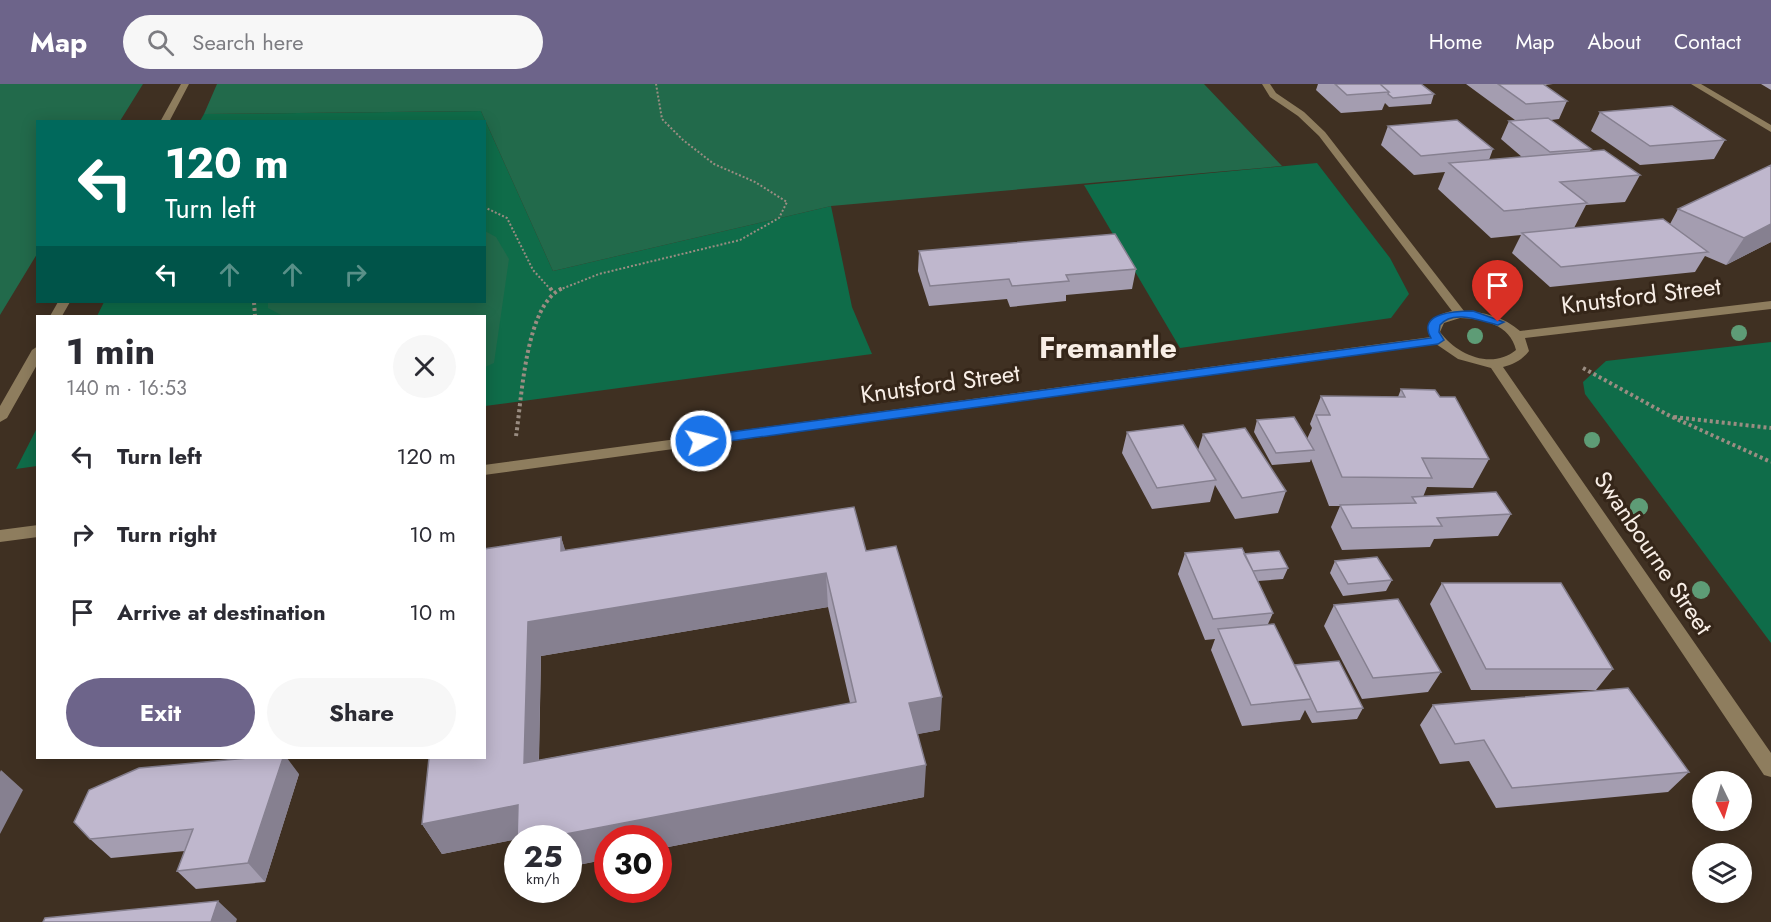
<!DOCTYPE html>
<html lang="en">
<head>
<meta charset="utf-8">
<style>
	:root { --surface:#fff; --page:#f7f7f7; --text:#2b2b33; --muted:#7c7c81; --accent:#6d648a }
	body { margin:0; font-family:Jost,sans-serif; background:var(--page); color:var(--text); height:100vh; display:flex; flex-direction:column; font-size:22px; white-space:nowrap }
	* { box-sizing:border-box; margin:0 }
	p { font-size:20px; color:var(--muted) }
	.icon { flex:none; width:33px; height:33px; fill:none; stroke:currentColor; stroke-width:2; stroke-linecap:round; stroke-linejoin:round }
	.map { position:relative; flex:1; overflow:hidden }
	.details { position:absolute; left:36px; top:231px; width:450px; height:444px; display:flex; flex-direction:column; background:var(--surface); border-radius:0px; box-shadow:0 3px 15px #0003 }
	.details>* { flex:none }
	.banner { position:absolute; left:36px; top:36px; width:450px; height:183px; border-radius:0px; box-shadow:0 3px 15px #0003; background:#00695c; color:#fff; overflow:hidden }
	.needle { width:39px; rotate:175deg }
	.controls { position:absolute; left:1692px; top:687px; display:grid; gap:12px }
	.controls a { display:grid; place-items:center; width:60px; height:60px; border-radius:50%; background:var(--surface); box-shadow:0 3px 15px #0003; font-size:30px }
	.speed { position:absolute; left:504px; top:741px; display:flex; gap:12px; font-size:30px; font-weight:700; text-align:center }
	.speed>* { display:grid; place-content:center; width:78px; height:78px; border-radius:50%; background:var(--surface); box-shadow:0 3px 15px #0003; line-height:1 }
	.speed small { font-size:15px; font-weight:400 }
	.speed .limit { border:9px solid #d22; background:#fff; color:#111 }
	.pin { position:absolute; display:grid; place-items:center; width:51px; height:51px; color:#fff; margin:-62px -26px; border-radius:50% 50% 50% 0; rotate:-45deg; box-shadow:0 0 6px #0007 }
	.pin .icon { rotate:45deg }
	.me { position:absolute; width:66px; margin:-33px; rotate:82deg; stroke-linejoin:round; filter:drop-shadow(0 0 4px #0008) }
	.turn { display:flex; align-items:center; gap:21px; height:126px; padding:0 30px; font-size:27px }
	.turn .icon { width:78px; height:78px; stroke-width:2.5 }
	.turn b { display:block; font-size:42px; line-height:51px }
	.lanes { display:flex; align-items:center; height:57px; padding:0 30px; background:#0003; justify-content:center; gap:30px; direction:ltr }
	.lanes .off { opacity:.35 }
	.round { display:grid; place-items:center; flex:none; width:63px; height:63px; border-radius:32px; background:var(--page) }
	.overview { display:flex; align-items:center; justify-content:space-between; height:102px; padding:0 30px }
	h1 { font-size:36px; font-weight:700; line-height:45px }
	.action { display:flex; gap:12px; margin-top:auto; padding:12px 30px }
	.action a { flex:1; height:69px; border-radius:36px; background:var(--accent); color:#fff; font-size:24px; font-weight:700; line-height:69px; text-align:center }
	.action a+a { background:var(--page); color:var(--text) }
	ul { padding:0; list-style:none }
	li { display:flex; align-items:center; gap:18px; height:78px; padding:0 30px }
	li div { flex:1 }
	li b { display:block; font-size:22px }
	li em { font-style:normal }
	header { display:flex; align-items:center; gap:36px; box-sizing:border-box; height:84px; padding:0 30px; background:var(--accent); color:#fff }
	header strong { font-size:28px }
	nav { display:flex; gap:33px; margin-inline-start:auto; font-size:21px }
	.search { width:420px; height:54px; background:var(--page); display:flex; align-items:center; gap:15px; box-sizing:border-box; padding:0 21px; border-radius:33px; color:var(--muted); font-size:22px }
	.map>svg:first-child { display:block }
</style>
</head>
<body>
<header>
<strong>Map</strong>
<div class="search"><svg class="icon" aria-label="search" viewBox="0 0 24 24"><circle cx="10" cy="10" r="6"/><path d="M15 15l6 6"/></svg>Search here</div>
<nav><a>Home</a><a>Map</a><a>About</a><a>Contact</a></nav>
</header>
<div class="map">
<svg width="1771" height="838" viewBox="0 0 1771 838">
	<rect width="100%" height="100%" fill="#3f3022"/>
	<path fill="#0f6c49" d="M481 27 553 187 831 122 852 223 872 270 485 322 484 232H97L104 218H484V38L200 37 204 30Z
		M1317 79 1390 174 1409 210 1391 234 1180 264 1084 101Z
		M1771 258V559L1585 310 1583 298 1606 277Z
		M37 344V382L16 385Z"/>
	<path fill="#226a4b" d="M0 0H143L120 37 38 38 37 170 0 231Z
		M217 0H1204L1282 82 831 122 553 187 481 27 204 30Z
		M485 147 496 153 509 175 494 279 485 283 484 232H283L268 224V218H484Z"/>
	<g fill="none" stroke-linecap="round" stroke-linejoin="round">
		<path stroke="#9a8d82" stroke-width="2" stroke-dasharray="2 2" stroke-linecap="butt" d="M484 123 507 134 533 186 551 206
			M559 206 599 190 740 156 779 134 787 118 755 98 714 80 683 56 662 35 656 0"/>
		<path stroke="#9a8d82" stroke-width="4" stroke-dasharray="3 3" stroke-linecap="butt" d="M550 204 553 208
			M254 218 255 232
			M1583 284 1670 332 1771 378
			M1674 333 1771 344
			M516 352C522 315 525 219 563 204"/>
		<path fill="#8e7d5e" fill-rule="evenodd" d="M181 0H189L169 38H160Z
			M1262 0H1270L1276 9 1304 28 1325 48 1464 227C1484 228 1504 233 1520 247L1771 217V225L1525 254 1529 267C1522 276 1514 280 1503 283L1771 669V693L1764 691 1491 284 1458 275 1436 260 484 391V381L1431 253 1428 248C1430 234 1439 230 1452 227L1319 52 1298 32 1270 13ZM1460 234C1483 235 1510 240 1516 266 1492 286 1457 271 1440 248L1444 239Z
			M1691 0H1701L1771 41V48Z
			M58 218H70L62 232H50Z
			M38 262V279L7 334 0 338V322L32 266Z
			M38 441V453L0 458V446Z"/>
	</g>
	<g fill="#5e9c76">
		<circle cx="1739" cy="249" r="8"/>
		<circle cx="1475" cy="252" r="8"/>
		<circle cx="1592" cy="356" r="8"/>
		<circle cx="1639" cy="423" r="9"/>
		<circle cx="1701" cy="506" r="9"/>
	</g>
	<path fill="#a49db0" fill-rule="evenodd" d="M1318 0H1421L1434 10 1431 20 1389 23 1385 19 1382 26 1341 29 1316 6Z
		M1466 0H1553L1544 1 1567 17 1559 35 1551 36 1591 65 1590 67 1640 91 1625 118 1586 121 1574 144 1670 140 1678 125 1771 81V158L1726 181 1705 172 1695 188 1550 203 1512 169 1521 151 1491 154 1438 105 1445 88 1414 91 1381 61 1388 42 1493 65 1489 76 1522 73 1501 55 1509 37 1515 36Z
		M1761 0H1771V6Z
		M1600 28 1725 56 1714 75 1640 81 1591 47Z
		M919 167 1136 185 1132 205 1066 211V217L1010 223 1007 215 929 222 918 187Z
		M1401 305 1440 313 1489 375 1473 404 1427 403 1423 413 1511 430 1498 452 1434 455 1430 463 1342 466 1331 443 1340 422H1329L1311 375 1310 378 1272 381 1254 348 1257 336 1307 355 1312 344 1310 340 1321 312 1398 313Z
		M1127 348 1198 366 1203 350 1286 407 1278 429 1235 435 1215 401 1210 418 1152 425 1122 369Z
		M561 453 565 467H866L940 646 917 650 924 713 658 765V754H608V775L568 783V754L517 755 442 770 422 740ZM828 523 850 619 539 676 541 572Z
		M1185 469 1244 470 1288 484 1283 495 1258 497 1273 529 1268 540 1294 582 1363 624 1357 635 1312 639 1305 626 1300 636 1242 642 1211 566 1215 555 1205 556 1178 490Z
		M1335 477 1392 496 1386 507 1343 512 1330 489Z
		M1442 499 1613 585 1596 606H1471L1430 520Z
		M1334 521 1441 588 1428 608 1362 615 1324 542Z
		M1433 621 1689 688 1668 708 1496 724 1469 677 1440 680 1420 641Z
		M299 690 265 798 196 805 177 787 185 767 111 774 90 755Z"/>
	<path fill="#868090" d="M1771 140V158L1726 181 1744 154Z
		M561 453 572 487 561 467Z
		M826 489 828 523 541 572 538 711 524 679 528 538Z
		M942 613 940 646 908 652 909 619Z
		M283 674H287L299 690 265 798 248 779Z
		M926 681 924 713 658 765V754H608V775L568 783V754H545Z
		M1 686 23 706 0 750V688Z
		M518 721V755L442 770 422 740Z
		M218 817 237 835 236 838H211Z"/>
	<path fill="#bfb7cd" stroke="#868090" stroke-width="1.5" fill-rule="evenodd" d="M1335 0H1380L1389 8 1347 11Z
		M1380 0H1421L1434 10 1393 14 1388 10 1389 8Z
		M1498 0H1543L1567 17 1526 20Z
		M1672 22 1725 56 1650 62 1600 28Z
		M1548 34 1591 65 1550 68 1509 37Z
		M1457 36 1493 65 1421 72 1388 42Z
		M1604 66 1640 91 1560 98 1587 119 1504 127 1449 79Z
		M1771 81V140L1744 154 1678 125Z
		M1663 135 1708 168 1561 183 1522 149Z
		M1115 150 1136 185 1066 191 1069 197 1012 202 1009 195 930 202 919 167Z
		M1401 305 1435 306 1440 313H1455L1489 375 1422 374 1432 394 1342 393 1316 331H1330L1321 312 1405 313Z
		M1294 333 1314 366 1276 369 1257 336Z
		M1183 341 1216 396 1157 404 1127 348Z
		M1245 344 1286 407 1242 414 1203 350Z
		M1496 408 1511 430 1437 434 1442 442 1352 444 1340 421 1416 419 1412 413Z
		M854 423 866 467 896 462 942 613 909 619 926 681 545 754H518L517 760 518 721 422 740 429 674H484V465L561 453V467ZM826 489 856 618 524 679 528 538Z
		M1242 464 1273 529 1213 535 1185 469Z
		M1279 467 1288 484 1253 487 1244 470Z
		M1377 473 1392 496 1348 500 1335 477Z
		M1442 499H1561L1613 585H1486Z
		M1398 515 1441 588 1373 594 1334 521Z
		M1274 540 1311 615 1251 621 1218 545Z
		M1339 577 1363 624 1317 628 1295 581Z
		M1628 604 1689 688 1512 704 1484 656 1455 660 1433 621Z
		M248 674H283L248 779 177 787 193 745 90 755 74 738 89 706 139 684Z
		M218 817 211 838H43L45 834Z"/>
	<path fill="#1a73e8" stroke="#114b97" stroke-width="1.5" d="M1473 227 1504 238 1498 241C1481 237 1453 225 1440 241L1439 248 1444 256 1438 260 701 361 695 357 701 352 1431 254C1416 228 1458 227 1473 227Z"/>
	<g text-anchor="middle" stroke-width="6" stroke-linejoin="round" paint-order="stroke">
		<g font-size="24" fill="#f8eee6" stroke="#352619">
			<text transform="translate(1641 212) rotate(-7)" y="8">Knutsford Street</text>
			<text transform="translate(940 300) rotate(-8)" y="8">Knutsford Street</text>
			<text transform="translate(1653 469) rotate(56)" y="8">Swanbourne Street</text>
		</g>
		<g font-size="30" font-weight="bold" fill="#f8eee6" stroke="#352619">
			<text x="1108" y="274">Fremantle</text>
		</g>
	</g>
</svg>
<div class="controls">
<a><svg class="needle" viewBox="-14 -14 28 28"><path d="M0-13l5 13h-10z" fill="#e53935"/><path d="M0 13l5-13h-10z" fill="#7c7c81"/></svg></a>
<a><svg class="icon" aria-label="layers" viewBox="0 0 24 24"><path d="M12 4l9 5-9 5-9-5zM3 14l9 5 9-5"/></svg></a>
</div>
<div class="speed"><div>25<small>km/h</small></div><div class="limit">30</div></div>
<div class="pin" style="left:1498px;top:238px;background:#d93025"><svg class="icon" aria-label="arrive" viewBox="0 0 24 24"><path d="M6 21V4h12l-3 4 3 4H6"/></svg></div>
<svg class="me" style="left:701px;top:357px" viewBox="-20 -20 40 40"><circle r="17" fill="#1a73e8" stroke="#fff" stroke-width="3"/><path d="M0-11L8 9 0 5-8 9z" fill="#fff"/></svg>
<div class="banner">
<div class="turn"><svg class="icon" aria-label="left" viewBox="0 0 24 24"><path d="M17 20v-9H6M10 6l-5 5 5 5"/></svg><div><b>120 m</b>Turn left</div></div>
<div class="lanes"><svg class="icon" aria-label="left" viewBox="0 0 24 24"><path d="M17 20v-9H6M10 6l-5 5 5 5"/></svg><svg class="icon off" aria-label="ahead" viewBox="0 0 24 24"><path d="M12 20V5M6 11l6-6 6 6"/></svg><svg class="icon off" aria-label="ahead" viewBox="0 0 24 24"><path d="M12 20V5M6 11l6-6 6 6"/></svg><svg class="icon off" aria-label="right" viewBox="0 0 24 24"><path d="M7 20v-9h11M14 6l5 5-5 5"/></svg></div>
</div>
<section class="details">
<div class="overview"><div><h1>1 min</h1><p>140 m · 16:53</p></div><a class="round"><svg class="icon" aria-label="close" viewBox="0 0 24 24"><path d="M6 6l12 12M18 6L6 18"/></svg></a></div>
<ul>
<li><svg class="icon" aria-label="left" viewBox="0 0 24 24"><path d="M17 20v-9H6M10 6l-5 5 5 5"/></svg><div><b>Turn left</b></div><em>120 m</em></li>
<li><svg class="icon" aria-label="right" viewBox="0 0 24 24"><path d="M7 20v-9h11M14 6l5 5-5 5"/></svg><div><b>Turn right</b></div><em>10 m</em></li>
<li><svg class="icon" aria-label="arrive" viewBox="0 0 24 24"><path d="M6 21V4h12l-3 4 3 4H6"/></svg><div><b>Arrive at destination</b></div><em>10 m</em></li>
</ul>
<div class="action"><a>Exit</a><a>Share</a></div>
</section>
</div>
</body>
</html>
